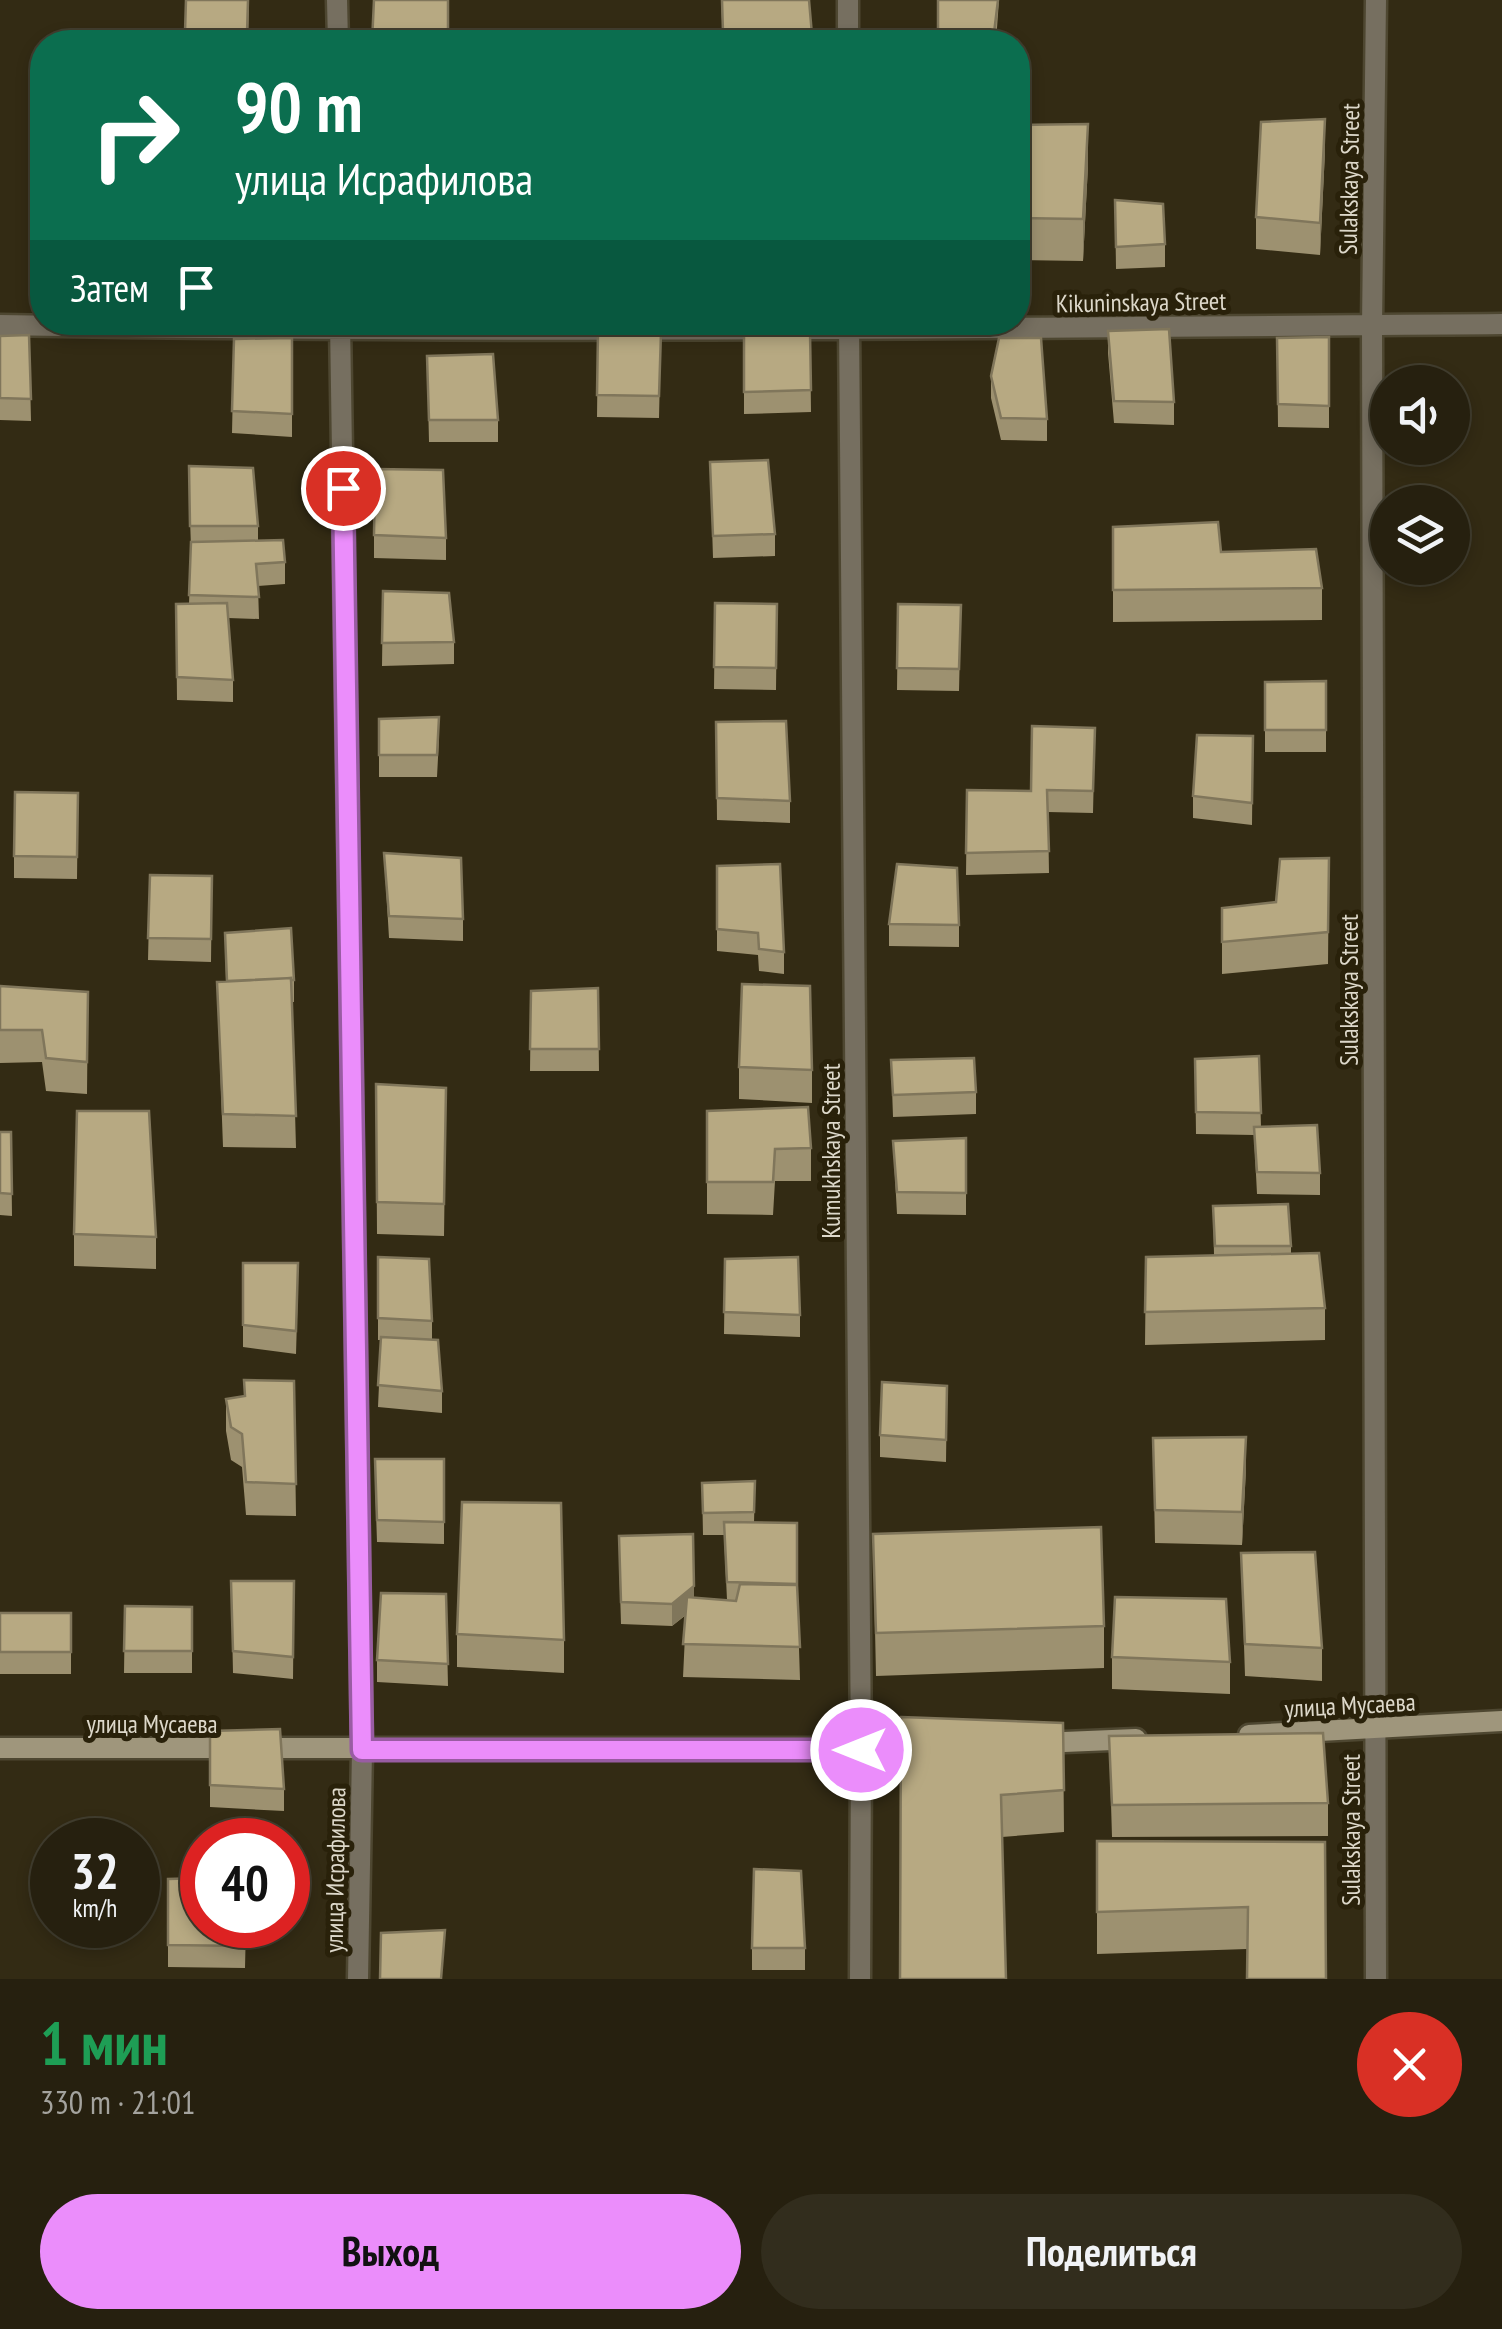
<!DOCTYPE html>
<html lang="ru">
<head>
<meta charset="utf-8">
<style>
	:root { --surface:#26200f; --page:#322d1d; --text:#f1f3f6; --muted:#a4a39e; --line:#423e2f; --accent:#eb8dfb }
	body { margin:0; font-family:"PT Sans Narrow",sans-serif; background:var(--page); color:var(--text); height:100vh; display:flex; flex-direction:column; font-size:38px; white-space:nowrap }
	* { box-sizing:border-box; margin:0 }
	p { font-size:32px; color:var(--muted) }
	.icon { flex:none; width:55px; height:55px; fill:none; stroke:currentColor; stroke-width:2; stroke-linecap:round; stroke-linejoin:round }
	.map { position:relative; height:1979px; overflow:hidden }
	.details { display:flex; flex-direction:column; background:var(--surface); flex:1 }
	.details>* { flex:none }
	.guide { position:absolute; left:30px; top:30px; width:1000px; height:305px; border-radius:40px; box-shadow:0 5px 15px #0003,0 0 0 2px var(--line); background:#0b6e4f; color:#fff; overflow:hidden }
	.tools { position:absolute; left:1370px; top:365px; display:grid; gap:20px }
	.tools a { display:grid; place-items:center; width:100px; height:100px; border-radius:50%; background:var(--surface); box-shadow:0 5px 15px #0003,0 0 0 2px var(--line); font-size:50px }
	.speed { position:absolute; left:30px; top:1818px; display:flex; gap:20px; font-size:50px; font-weight:700; text-align:center }
	.speed>* { display:grid; place-content:center; width:130px; height:130px; border-radius:50%; background:var(--surface); box-shadow:0 5px 15px #0003,0 0 0 2px var(--line); line-height:1 }
	.speed small { font-size:25px; font-weight:400 }
	.speed .limit { border:15px solid #d22; background:#fff; color:#111 }
	.pin { position:absolute; display:grid; place-items:center; width:85px; height:85px; color:#fff; margin:-42px; border:5px solid #fff; border-radius:50%; box-shadow:0 2px 10px #0007 }
	.me { position:absolute; width:110px; margin:-55px; rotate:270deg; stroke-linejoin:round; filter:drop-shadow(0 0 8px #0008) }
	.turn { display:flex; align-items:center; gap:35px; height:210px; padding:0 40px; font-size:45px }
	.turn .icon { width:130px; height:130px; stroke-width:2.5 }
	.turn b { display:block; font-size:70px; line-height:85px }
	.then { display:flex; align-items:center; height:95px; padding:0 40px; background:#0003; gap:20px; font-size:38px }
	.round { display:grid; place-items:center; flex:none; width:105px; height:105px; border-radius:52px; background:var(--page) }
	.overview { display:flex; align-items:center; justify-content:space-between; height:170px; padding:0 40px }
	h1 { font-size:60px; font-weight:700; line-height:75px; color:#1e9e55 }
	.button { display:flex; gap:20px; margin-top:auto; padding:20px 40px }
	.button a { flex:1; height:115px; border-radius:60px; background:var(--accent); color:#111; font-size:40px; font-weight:700; line-height:115px; text-align:center }
	.button a+a { background:var(--page); color:var(--text) }
	.map>svg:first-child { display:block }
</style>
</head>
<body>
<div class="map">
<svg width="1502" height="1979" viewBox="0 0 1502 1979">
	<rect width="100%" height="100%" fill="#332b14"/>
	<g fill="none" stroke-linecap="round" stroke-linejoin="round">
		<defs>
			<path id="street" d="M337 0 338 42
				M848 0V42
				M340 322 362 1750 358 1979
				M849 322 861 1750 860 1979
				M0 325C501 334 1001 328 1502 324
				M1376 1979 1372 325 1376 0"/>
			<path id="secondary" d="M1249 1735 1502 1721
				M1040 1743 1136 1739
				M0 1748H926"/>
		</defs>
		<use href="#street" stroke="#4e4731" stroke-width="25"/>
		<use href="#secondary" stroke="#4e4731" stroke-width="25"/>
		<use href="#street" stroke="#766f60" stroke-width="20"/>
		<use href="#secondary" stroke="#9f967c" stroke-width="20"/>
	</g>
	<path fill="#9d9170" d="M186 0H249L248 42H185Z
		M721 0H809L812 42H723Z
		M938 0H999L996 42H938Z
		M1018 125 1088 166 1083 261 1018 260Z
		M1325 151 1320 255 1256 249V217Z
		M1115 200 1165 244V267L1116 269Z
		M598 331 661 332 659 418 597 417Z
		M744 331 810 332 811 412 744 414Z
		M1108 331 1174 402V425L1114 423 1108 353Z
		M29 335 31 421 0 420V336Z
		M1329 337V428L1278 427 1277 338Z
		M292 338V437L232 433 234 339Z
		M427 356 498 420V442H429Z
		M991 376 1047 419V441L1001 440 991 398Z
		M710 462 775 534V556L713 558Z
		M189 488 258 526V540L285 562V584L258 586 259 619 228 618 233 680V702L177 700 176 604H189L191 548Z
		M1113 527 1221 552 1322 588V620L1113 622Z
		M374 535 446 538V560L374 558Z
		M383 591 454 642V664L382 666Z
		M715 603 777 604 776 690 714 689Z
		M898 604 961 605 959 691 897 690Z
		M1326 681V752H1265V682Z
		M379 719 439 739 437 777H379Z
		M716 722 790 801V823L717 820Z
		M1095 728 1093 813 1048 812 1049 873 966 875 967 790 1031 791Z
		M1253 736 1252 825 1193 818V796Z
		M78 793 77 879 14 878V856Z
		M384 853 463 919V941L389 938Z
		M1329 858 1328 964 1222 974V908L1276 902Z
		M717 866 784 952V974L759 971 758 955 717 951Z
		M150 875 212 876 211 962 148 960Z
		M889 924 959 925V947L889 946Z
		M225 933 294 980V1002H292L296 1148 223 1147 217 982 226 981Z
		M0 986 88 992 87 1094 46 1091 42 1062 0 1063Z
		M598 988 599 1071H530L531 991Z
		M1259 1056 1261 1127 1320 1173V1195L1257 1194 1254 1135 1196 1134 1195 1059Z
		M891 1060 976 1092V1114L893 1117Z
		M739 1067 812 1070V1103L739 1099Z
		M376 1084 446 1088 444 1236 377 1234Z
		M707 1111 811 1148V1181H775L773 1215 707 1214Z
		M0 1132H11L12 1216 0 1215Z
		M966 1138V1215L897 1214 893 1141Z
		M1213 1206 1291 1246V1254L1325 1308V1340L1145 1345 1146 1257 1214 1255Z
		M74 1234 156 1237V1269L74 1266Z
		M378 1257 432 1321V1340L442 1391V1413L378 1407 381 1340H378Z
		M725 1259 800 1315V1337L724 1334Z
		M243 1263 298 1285 296 1354 243 1347Z
		M294 1381 296 1516 246 1515 242 1467 231 1460 226 1431V1399L244 1396Z
		M947 1386 946 1462 880 1457V1435Z
		M1153 1438 1246 1469 1242 1545 1155 1543Z
		M444 1459V1544L377 1542 375 1481Z
		M755 1481 754 1523 797 1585 800 1680 683 1677 686 1615 672 1626 621 1624 619 1558 694 1598 727 1600 724 1535H703L702 1483Z
		M873 1534 1104 1626V1668L876 1676Z
		M1241 1553 1322 1648V1681L1245 1676Z
		M231 1581H294L293 1679 233 1673Z
		M446 1594 448 1686 377 1682V1660Z
		M125 1606 192 1607V1673H124Z
		M0 1613H71V1674H0Z
		M457 1634 564 1640V1673L457 1667Z
		M1112 1657 1230 1662V1694L1112 1689Z
		M901 1717 1063 1723 1064 1832 1002 1837Z
		M210 1731 284 1789V1811L210 1807Z
		M1109 1736 1328 1803V1836L1112 1837Z
		M1097 1841 1325 1842 1247 1949 1097 1954Z
		M168 1879 246 1925 245 1968 168 1967Z
		M752 1948H805V1970H752Z"/>
	<path fill="#80765b" d="M1325 119V151L1320 255V223Z
		M1088 124V166L1083 261V219Z
		M1246 1437V1469L1242 1545V1512Z
		M694 1586V1608L672 1626V1604Z"/>
	<path fill="#b7a982" stroke="#80765b" stroke-width="2.5" d="M186 0H248L247 34 185 32Z
		M374 0H448V42H372Z
		M722 0H809L812 35 723 32Z
		M938 0H998L994 33 938 30Z
		M1325 119 1320 223 1256 217 1261 122Z
		M1088 124 1083 219 1018 218V125Z
		M1115 200 1163 204 1165 244 1116 247Z
		M1169 329 1174 402 1114 401 1108 331Z
		M598 331 661 332 659 396 597 395Z
		M744 331 810 332 811 390 744 392Z
		M29 335 31 399 0 398V336Z
		M1329 337V406L1278 404 1277 338Z
		M292 338V414L232 411 234 339Z
		M999 338H1041L1047 419 1001 418 991 376Z
		M493 354 498 420H429L427 356Z
		M768 460 775 534 713 536 710 462Z
		M189 466 253 468 258 526H190Z
		M375 469 443 470 446 538 374 535Z
		M1218 522 1221 552 1316 549 1322 588 1113 590V527Z
		M283 540 285 562 256 564 259 597 189 595 191 542Z
		M383 591 449 593 454 642 382 643Z
		M227 603 233 680 177 677 176 604Z
		M715 603 777 604 776 668 714 667Z
		M898 604 961 605 959 669 897 668Z
		M1326 681V730H1265V682Z
		M439 717 437 755H379V719Z
		M786 721 790 801 717 798 716 722Z
		M1032 726 1095 728 1093 791 1047 790 1049 851 966 853 967 790 1031 791Z
		M1197 735 1253 736 1252 803 1193 796Z
		M15 792 78 793 77 857 14 856Z
		M384 853 461 858 463 919 389 916Z
		M1329 858 1328 932 1222 942V908L1276 902 1280 859Z
		M780 864 784 952 759 949 758 933 717 929V866Z
		M897 864 957 868 959 925 889 924Z
		M150 875 212 876 211 939 148 938Z
		M291 928 294 980H291V978L227 981 225 933Z
		M291 978 296 1116 223 1114 217 982Z
		M742 984 810 986 812 1070 739 1067Z
		M0 986 88 992 87 1062 46 1058 42 1030H0Z
		M598 988 599 1049H530L531 991Z
		M1259 1056 1261 1113 1196 1112 1195 1059Z
		M974 1058 976 1092 893 1095 891 1060Z
		M376 1084 446 1088 444 1204 377 1202Z
		M808 1107 811 1148 775 1149 773 1182H707V1111Z
		M77 1111H149L156 1237 74 1234Z
		M1317 1125 1320 1173 1257 1172 1254 1127Z
		M0 1132H11L12 1194 0 1193Z
		M966 1138V1193L897 1192 893 1141Z
		M1288 1204 1291 1246H1215L1213 1206Z
		M1319 1253 1325 1308 1145 1312 1146 1257Z
		M378 1257 429 1259 432 1321 378 1318Z
		M798 1257 800 1315 724 1312 725 1259Z
		M243 1263H298L296 1331 243 1325Z
		M381 1337 438 1340 442 1391 378 1385Z
		M244 1380 294 1381 296 1484 246 1482 242 1434 231 1427 226 1399 245 1396Z
		M882 1382 947 1386 946 1440 880 1435Z
		M1246 1437 1242 1512 1155 1510 1153 1438Z
		M375 1459H444V1522L377 1520Z
		M755 1481 754 1512 703 1513 702 1483Z
		M462 1502 561 1503 564 1640 457 1634Z
		M724 1522 797 1523V1584L727 1582Z
		M1101 1527 1104 1626 876 1633 873 1534Z
		M693 1534 694 1586 672 1604 621 1602 619 1536Z
		M1315 1552 1322 1648 1245 1644 1241 1553Z
		M231 1581H294L293 1657 233 1651Z
		M740 1584 797 1585 800 1647 683 1644 687 1597 736 1601Z
		M381 1593 446 1594 448 1664 377 1660Z
		M1115 1597 1226 1599 1230 1662 1112 1657Z
		M125 1606 192 1607V1651H124Z
		M0 1613H71V1652H0Z
		M901 1717 1063 1723 1064 1790 1001 1795 1006 1979H900Z
		M280 1729 284 1789 210 1785V1731Z
		M1323 1733 1328 1803 1112 1805 1109 1736Z
		M1097 1841 1325 1842 1326 1979H1247L1248 1907 1097 1912Z
		M754 1869 801 1871 805 1948H752Z
		M202 1878V1925H246L245 1946 168 1945V1879Z
		M445 1930 441 1979H380L381 1933Z"/>
	<g fill="none" stroke-linecap="round" stroke-linejoin="round">
		<defs>
			<path id="route" d="M343 488 362 1750H861"/>
		</defs>
		<use href="#route" stroke="#995ca3" stroke-width="25"/>
		<use href="#route" stroke="#eb8dfb" stroke-width="18"/>
	</g>
	<g text-anchor="middle" stroke-width="10" stroke-linejoin="round" paint-order="stroke">
		<g font-size="25" fill="#ddd8ca" stroke="#29210a">
			<text transform="translate(1349 179) rotate(-89)" y="9">Sulakskaya Street</text>
			<text transform="translate(1141 302) rotate(-1)" y="9">Kikuninskaya Street</text>
			<text transform="translate(1349 990) rotate(-90)" y="9">Sulakskaya Street</text>
			<text transform="translate(831 1151) rotate(-90)" y="9">Kumukhskaya Street</text>
			<text transform="translate(1350 1705) rotate(-3)" y="9">улица Мусаева</text>
			<text x="152" y="1733">улица Мусаева</text>
			<text transform="translate(1351 1830) rotate(-90)" y="9">Sulakskaya Street</text>
			<text transform="translate(335 1870) rotate(-89)" y="9">улица Исрафилова</text>
		</g>
	</g>
</svg>
<div class="tools">
<a><svg class="icon" aria-label="sound" viewBox="0 0 24 24"><path d="M4 9h4l5-4v14l-5-4H4zM17 9q2 3 0 6"/></svg></a>
<a><svg class="icon" aria-label="layers" viewBox="0 0 24 24"><path d="M12 4l9 5-9 5-9-5zM3 14l9 5 9-5"/></svg></a>
</div>
<div class="speed"><div>32<small>km/h</small></div><div class="limit">40</div></div>
<div class="pin" style="left:343px;top:488px;background:#d93025"><svg class="icon" aria-label="arrive" viewBox="0 0 24 24"><path d="M6 21V4h12l-3 4 3 4H6"/></svg></div>
<svg class="me" style="left:861px;top:1750px" viewBox="-20 -20 40 40"><circle r="17" fill="#eb8dfb" stroke="#fff" stroke-width="3"/><path d="M0-11L8 9 0 5-8 9z" fill="#fff"/></svg>
<div class="guide">
<div class="turn"><svg class="icon" aria-label="right" viewBox="0 0 24 24"><path d="M7 20v-9h11M14 6l5 5-5 5"/></svg><div><b>90 m</b>улица Исрафилова</div></div>
<div class="then">Затем<svg class="icon" aria-label="arrive" viewBox="0 0 24 24"><path d="M6 21V4h12l-3 4 3 4H6"/></svg></div>
</div>
</div>
<section class="details">
<div class="overview"><div><h1>1 мин</h1><p>330 m · 21:01</p></div><a class="round" style="background:#d93025;color:#fff"><svg class="icon" aria-label="close" viewBox="0 0 24 24"><path d="M6 6l12 12M18 6L6 18"/></svg></a></div>
<div class="button"><a>Выход</a><a>Поделиться</a></div>
</section>
</body>
</html>
